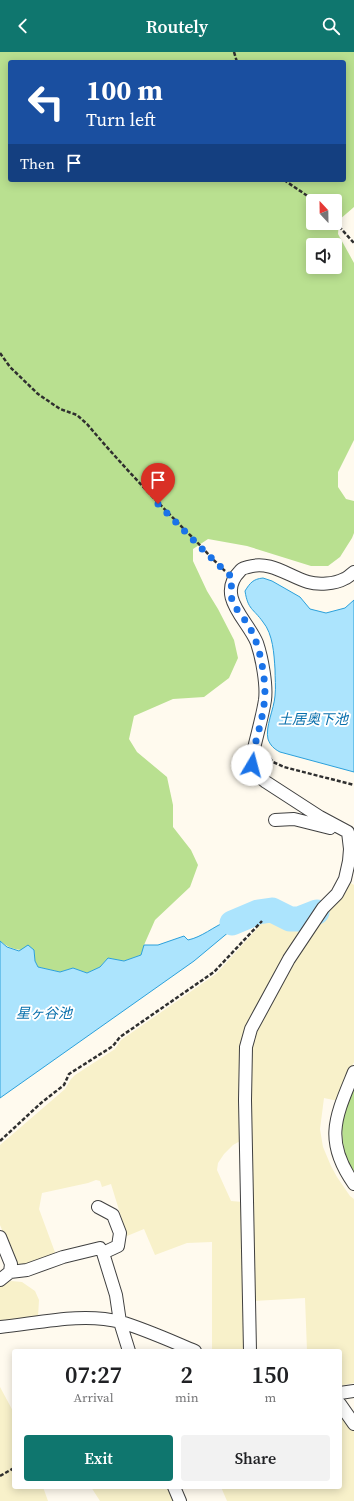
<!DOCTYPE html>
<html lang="en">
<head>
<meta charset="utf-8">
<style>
	:root { --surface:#fff; --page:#f2f2f2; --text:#202124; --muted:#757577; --accent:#0f766e }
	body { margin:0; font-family:"Source Serif 4","Noto Sans JP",serif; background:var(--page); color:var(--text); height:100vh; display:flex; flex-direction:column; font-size:15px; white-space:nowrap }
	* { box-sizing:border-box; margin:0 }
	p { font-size:13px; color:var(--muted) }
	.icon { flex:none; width:22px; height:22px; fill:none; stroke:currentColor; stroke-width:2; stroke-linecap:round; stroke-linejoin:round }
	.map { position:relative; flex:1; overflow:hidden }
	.drawer { position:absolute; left:12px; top:1297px; width:330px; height:140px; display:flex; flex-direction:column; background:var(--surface); border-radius:4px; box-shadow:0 2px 10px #0003 }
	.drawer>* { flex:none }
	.hud { position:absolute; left:8px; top:8px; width:338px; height:122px; border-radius:4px; box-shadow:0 2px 10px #0003; background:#1a4fa0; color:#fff; overflow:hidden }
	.needle { width:26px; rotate:338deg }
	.controls { position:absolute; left:306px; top:142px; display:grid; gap:8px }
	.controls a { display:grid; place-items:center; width:36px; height:36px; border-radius:4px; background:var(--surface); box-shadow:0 2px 10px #0003; font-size:20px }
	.pin { position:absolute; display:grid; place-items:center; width:34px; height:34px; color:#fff; margin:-41px -17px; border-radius:50% 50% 50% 0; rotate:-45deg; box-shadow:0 0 4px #0007 }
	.pin .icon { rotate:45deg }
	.me { position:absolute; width:44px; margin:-22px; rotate:8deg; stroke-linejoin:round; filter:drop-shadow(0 0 3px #0008) }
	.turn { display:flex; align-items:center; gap:14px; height:84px; padding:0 12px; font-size:18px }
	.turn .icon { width:52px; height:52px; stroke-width:2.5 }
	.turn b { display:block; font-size:28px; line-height:34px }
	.then { display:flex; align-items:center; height:38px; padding:0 12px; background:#0003; gap:8px; font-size:15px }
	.eta { display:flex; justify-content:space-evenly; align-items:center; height:68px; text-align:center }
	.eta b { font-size:24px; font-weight:600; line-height:28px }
	.button { display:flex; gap:8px; margin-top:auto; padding:8px 12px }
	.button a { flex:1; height:46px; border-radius:4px; background:var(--accent); color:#fff; font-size:16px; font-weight:600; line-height:46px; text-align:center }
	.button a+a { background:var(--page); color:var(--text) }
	header { display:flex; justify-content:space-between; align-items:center; height:52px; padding:0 12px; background:var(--accent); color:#fff; font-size:18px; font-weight:600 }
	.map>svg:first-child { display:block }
</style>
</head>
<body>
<header><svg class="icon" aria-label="back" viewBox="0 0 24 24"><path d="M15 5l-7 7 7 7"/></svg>Routely<svg class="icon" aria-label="search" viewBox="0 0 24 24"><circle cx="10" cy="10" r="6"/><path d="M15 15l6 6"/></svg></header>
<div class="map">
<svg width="354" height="1449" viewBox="0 0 354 1449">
	<rect width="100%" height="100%" fill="#fffaee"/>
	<path fill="#f8f1ca" d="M349 830 354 833V1010L338 1049 324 1046 320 1077 323 1095 331 1114 337 1125 350 1144 354 1147V1331L340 1334V1299H307L305 1246 254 1249 249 1034 253 985 286 921 324 863Z
		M272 863H275L295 873 309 867 247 980 244 1087 233 1093 224 1102 218 1111 217 1118 231 1149 243 1150 246 1299H212V1190L187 1191 155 1203 144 1177 127 1184 111 1132 102 1135 100 1129 96 1128 88 1131 42 1141 39 1157 56 1203 17 1215 0 1173V1093L65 1037 71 1027 75 1023 115 997 121 988 216 922 263 870Z
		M11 1229 22 1230 35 1239 39 1248 38 1265 0 1269V1233Z
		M0 1335 14 1361V1435H43L48 1449H0Z
		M340 1361 342 1362 354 1379V1449H227L221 1435H340Z
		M91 1435H170L175 1449H100Z"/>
	<path fill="#b9e090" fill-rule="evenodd" d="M0 0H354V155L339 168 338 182 354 211V388L338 420V435L346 447 354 449V481L352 486 340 505 328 514H311L247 494 208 487 193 497V509L207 539 218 557 234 588 238 606 229 626 204 645 173 647 134 664 129 687 137 700 167 725 173 753V775L191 798 198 813 190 835 155 868 144 893 141 903 124 909 108 906 100 915 87 921 73 916 60 920 38 915 35 909 34 898C20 899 11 898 0 889ZM10 10H344V128H10ZM313 149H335V171H313ZM313 193H335V215H313Z
		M354 1035V1122C342 1107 340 1076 344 1058 346 1050 351 1042 354 1035Z"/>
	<path fill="#ace4fd" stroke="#2ba0db" d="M263 526 272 529 300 545 310 557 326 561 345 556 354 548V720L280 700C274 697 270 693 268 687 265 675 274 657 275 644 276 635 275 626 275 617 274 602 273 582 263 570 253 556 248 558 245 539 250 531 253 527 263 526Z
		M227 869 232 871V875L230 879 194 909 0 1046V889L7 895 19 899 28 893 34 898 35 909 38 915 60 920 73 916 87 921 100 915 108 906 124 909 141 903 144 893H158L184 884 188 888C202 885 213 875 227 869Z"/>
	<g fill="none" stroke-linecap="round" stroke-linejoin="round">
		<path stroke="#ace4fd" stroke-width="25" d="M232 871 258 860 272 858 290 867H299L317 860"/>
		<defs>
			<path id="street" d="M275 768 294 767 330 776
				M354 1020C336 1064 323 1088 354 1132
				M98 1155 113 1163 120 1181 118 1194 103 1201
				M0 1185 11 1212 10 1220 0 1228
				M10 1220 27 1218 63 1205 100 1196 103 1201 116 1243 120 1270 129 1299
				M0 1275C39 1271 83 1260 121 1270 147 1278 171 1289 195 1299
				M250 1299 245 1048 246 995 251 977 289 907 323 856 337 842 345 827 349 809 350 797 348 780 320 765 266 730 257 723 252 713V705C256 686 262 667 265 648 267 633 262 606 257 591 248 568 215 544 240 519 242 516 245 516 248 515 270 508 288 524 308 530 318 533 335 532 344 527 348 526 351 522 354 520
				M340 1341 354 1339
				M340 1352 354 1372
				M174 1435 180 1449"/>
		</defs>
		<use href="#street" stroke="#404040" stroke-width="14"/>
		<path stroke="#2f2f2f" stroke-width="2.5" stroke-dasharray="4 2" stroke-linecap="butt" d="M234 0 237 10
			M284 128 315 149
			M335 170 354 191
			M0 301 10 315 38 342 60 357 77 363 87 372C120 411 155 448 191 484 203 496 213 508 225 519
			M266 701 273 710 284 715 354 733
			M0 1089 41 1051 64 1033 69 1022 113 994 120 985 214 920 262 869
			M0 1424 14 1416"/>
		<use href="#street" stroke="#fff" stroke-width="12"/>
	</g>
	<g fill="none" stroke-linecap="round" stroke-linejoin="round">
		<path stroke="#1a73e8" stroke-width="7" stroke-dasharray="0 12.6" d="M158 452C183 477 207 503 233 526 226 553 238 555 250 576 258 591 262 609 264 626 268 653 258 679 252 705V713"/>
	</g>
	<g text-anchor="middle" stroke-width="4" stroke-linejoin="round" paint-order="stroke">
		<g font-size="14" font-style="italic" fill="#0970ac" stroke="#fff">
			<text x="313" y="672">土居奥下池</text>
			<text x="44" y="966">星ヶ谷池</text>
		</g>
	</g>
</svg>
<div class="controls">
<a><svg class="needle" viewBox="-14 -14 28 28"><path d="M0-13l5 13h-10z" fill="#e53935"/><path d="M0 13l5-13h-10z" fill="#757577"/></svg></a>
<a><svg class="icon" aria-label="sound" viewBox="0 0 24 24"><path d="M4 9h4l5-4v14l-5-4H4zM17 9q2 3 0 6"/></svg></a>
</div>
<div class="pin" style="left:158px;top:452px;background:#d93025"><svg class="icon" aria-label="arrive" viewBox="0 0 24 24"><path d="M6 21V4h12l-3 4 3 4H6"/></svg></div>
<svg class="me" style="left:252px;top:713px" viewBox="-20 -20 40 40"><circle r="19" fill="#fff"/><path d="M0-13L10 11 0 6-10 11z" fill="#1a73e8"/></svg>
<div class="hud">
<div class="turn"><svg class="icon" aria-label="left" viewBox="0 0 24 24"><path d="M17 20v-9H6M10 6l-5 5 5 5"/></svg><div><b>100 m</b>Turn left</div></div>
<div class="then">Then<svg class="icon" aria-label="arrive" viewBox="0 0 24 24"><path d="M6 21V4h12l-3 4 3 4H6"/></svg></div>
</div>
<section class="drawer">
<div class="eta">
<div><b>07:27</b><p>Arrival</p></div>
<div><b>2</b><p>min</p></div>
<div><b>150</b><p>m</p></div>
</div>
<div class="button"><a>Exit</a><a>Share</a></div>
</section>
</div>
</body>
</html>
